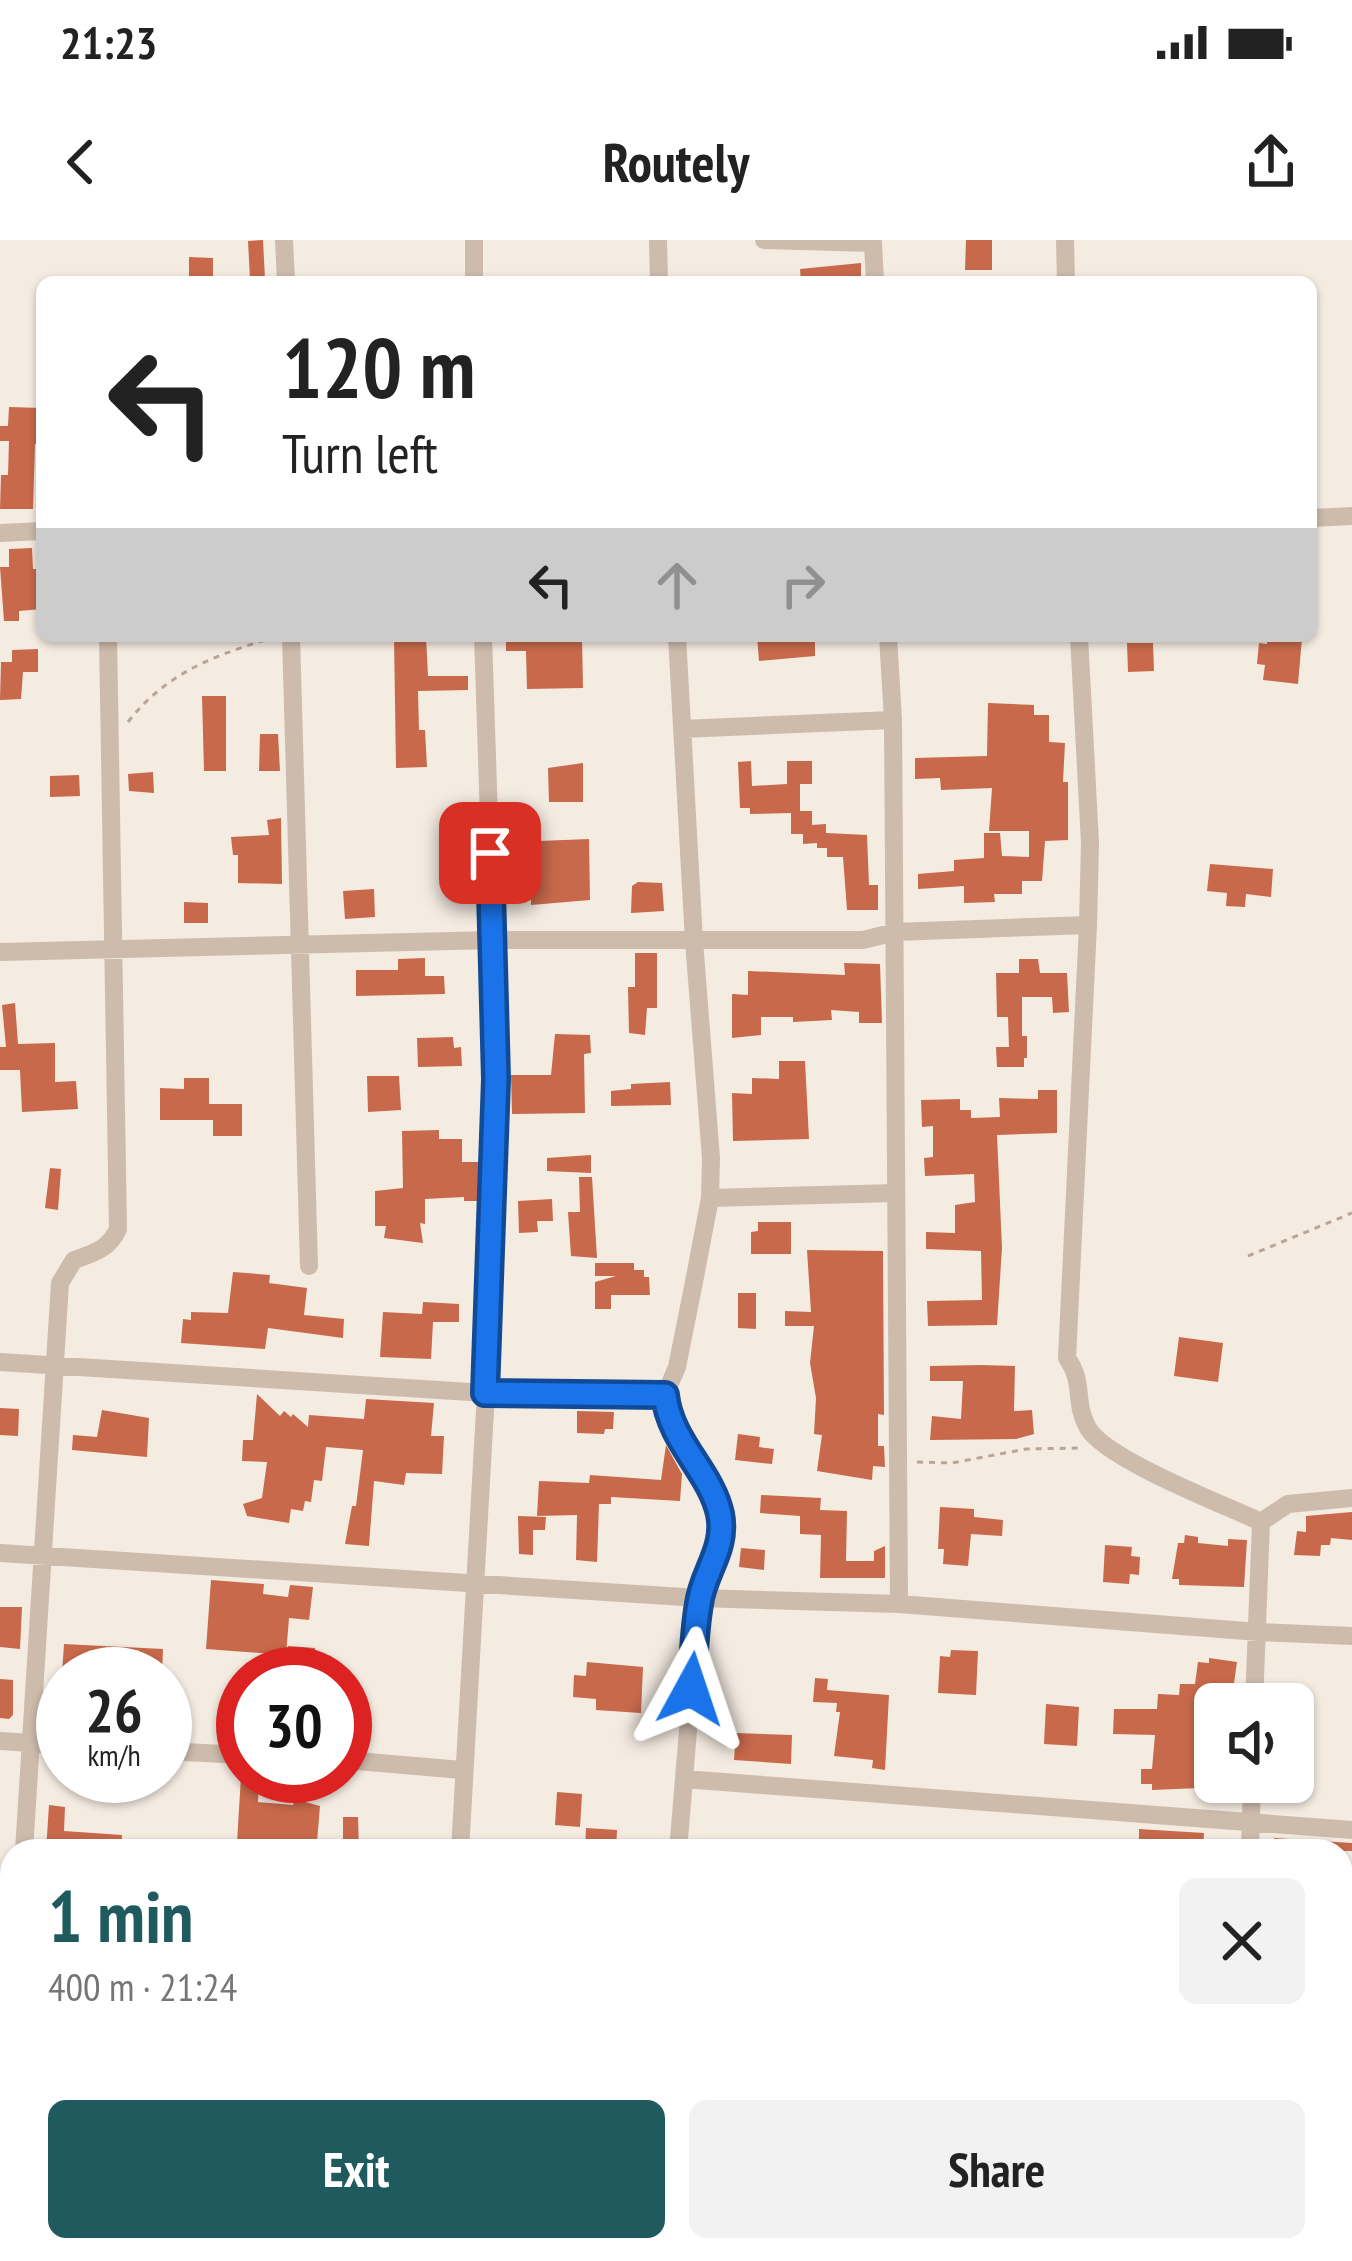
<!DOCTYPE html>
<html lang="en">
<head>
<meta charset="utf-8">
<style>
	:root { --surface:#fff; --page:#f2f2f2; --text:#222; --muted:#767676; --accent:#1f5a5e }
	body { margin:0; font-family:"PT Sans Narrow",sans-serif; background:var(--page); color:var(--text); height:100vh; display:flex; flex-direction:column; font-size:45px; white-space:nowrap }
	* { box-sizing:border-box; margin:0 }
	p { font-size:39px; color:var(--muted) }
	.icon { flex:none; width:66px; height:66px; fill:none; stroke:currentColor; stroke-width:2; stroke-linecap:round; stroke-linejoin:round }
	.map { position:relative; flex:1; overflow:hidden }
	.panel { position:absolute; left:0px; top:1599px; width:1353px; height:423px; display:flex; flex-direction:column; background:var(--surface); border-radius:36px 36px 0 0; box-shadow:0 3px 9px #0004 }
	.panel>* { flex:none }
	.guide { position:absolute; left:36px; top:36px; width:1281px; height:366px; border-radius:18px; box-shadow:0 3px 9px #0004; background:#fff; color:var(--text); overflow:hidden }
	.buttons { position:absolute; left:1194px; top:1443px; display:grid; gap:24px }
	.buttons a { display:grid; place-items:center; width:120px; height:120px; border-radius:18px; background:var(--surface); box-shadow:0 3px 9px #0004; font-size:60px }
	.speed { position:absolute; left:36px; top:1407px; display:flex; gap:24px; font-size:60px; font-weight:700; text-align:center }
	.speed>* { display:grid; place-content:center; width:156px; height:156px; border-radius:50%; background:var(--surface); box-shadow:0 3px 9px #0004; line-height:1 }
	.speed small { font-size:30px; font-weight:400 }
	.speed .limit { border:18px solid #d22; background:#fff; color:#111 }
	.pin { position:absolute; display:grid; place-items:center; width:102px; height:102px; color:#fff; margin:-51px; border-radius:24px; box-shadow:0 6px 18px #0006 }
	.me { position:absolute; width:132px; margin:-66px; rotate:5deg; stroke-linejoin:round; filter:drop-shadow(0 0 9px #0008) }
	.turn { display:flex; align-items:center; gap:42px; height:252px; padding:0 48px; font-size:54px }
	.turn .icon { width:156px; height:156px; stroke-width:2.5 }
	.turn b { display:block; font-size:84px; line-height:102px }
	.lanes { display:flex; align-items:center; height:114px; padding:0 48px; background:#0003; justify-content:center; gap:60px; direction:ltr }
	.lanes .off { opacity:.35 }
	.round { display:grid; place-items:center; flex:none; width:126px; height:126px; border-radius:18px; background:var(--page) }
	.head { display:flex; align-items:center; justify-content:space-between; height:204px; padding:0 48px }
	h1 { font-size:72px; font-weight:800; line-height:90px; color:var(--accent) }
	.button { display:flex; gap:24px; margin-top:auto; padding:24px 48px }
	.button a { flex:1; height:138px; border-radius:18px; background:var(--accent); color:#fff; font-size:48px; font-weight:800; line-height:138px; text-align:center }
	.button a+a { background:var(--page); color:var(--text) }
	.status { display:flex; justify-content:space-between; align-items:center; height:84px; padding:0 60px; background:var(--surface); direction:ltr }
	.status svg { height:33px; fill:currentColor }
	header { display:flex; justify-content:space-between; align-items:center; height:156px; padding:0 48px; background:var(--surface); font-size:54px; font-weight:800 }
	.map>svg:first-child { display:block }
</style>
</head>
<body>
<div class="status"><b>21:23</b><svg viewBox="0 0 49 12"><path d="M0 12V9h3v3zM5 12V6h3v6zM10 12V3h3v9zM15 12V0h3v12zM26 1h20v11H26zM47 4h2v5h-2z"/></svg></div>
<header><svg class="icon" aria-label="back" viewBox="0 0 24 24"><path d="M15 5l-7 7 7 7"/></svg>Routely<svg class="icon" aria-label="share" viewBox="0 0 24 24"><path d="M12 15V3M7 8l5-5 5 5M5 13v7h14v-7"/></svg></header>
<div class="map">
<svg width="1352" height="2021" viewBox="0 0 1352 2021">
	<rect width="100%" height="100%" fill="#f4ebe1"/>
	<path fill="#c8694b" d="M263 0 265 39H250L248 1Z
		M966 0H992V30H965Z
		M189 17 213 18V41H189Z
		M861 23V42H801L800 29Z
		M9 167 42 168 40 204H35L33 269H0L1 235H8L9 201H0V186H8Z
		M32 308 33 329H42V369L19 371V381H4L0 327H9V309Z
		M394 396H426L428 436H468V450L418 451 419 490H425L427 527 396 528Z
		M506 396 582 399 583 448 527 449 526 411H506Z
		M757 396H815V416L759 421Z
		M1267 396 1302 398 1298 444 1263 440 1265 425 1257 424 1259 403 1267 404Z
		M1127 403H1153L1154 431 1128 432Z
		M38 409V432H23L21 459 0 460 1 422H12V410Z
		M202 456H226V531H204Z
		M988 463 1034 465V475H1049V502L1065 503 1063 542H1068V600L1045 601 1042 641H1022V654H994L995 662 964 663V646L918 649V634L954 631V620L984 618V593H1000L1002 616 1029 617V591H989L992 548 941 550 940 538 915 539V518L987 516Z
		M260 494H278L280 531H259Z
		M751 521 752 546 787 544V521H812V544H800V571H812V585L826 584V593L867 595 869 645H878V670H847L843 617H827V608H817V603L803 604V594H791V573L750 574V568H740L738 522Z
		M583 523V562H549L548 528Z
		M153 532 154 553 129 551 128 534Z
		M79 535 80 556 50 557V536Z
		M281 578 282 644 238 643V615H233L231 597 269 595 267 580Z
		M589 599 590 660 531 665 530 629 515 630 514 602Z
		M1210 624 1273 629 1271 657 1246 654 1245 667 1226 666 1227 653 1207 651Z
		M638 642 662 643 664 671 631 673 632 646Z
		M374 649 375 677 345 679 343 651Z
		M184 662 208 663V683H184Z
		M635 713H657V768H647L645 795 629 793 628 747H635Z
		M425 718V736H444L445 754 356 756V730H398V719Z
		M1019 719H1038L1040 733H1067L1069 772 1053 773 1052 757H1022V796H1027V818H1024V827H997L996 807H1009L1008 777H997L996 733H1019Z
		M844 723 880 724 882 783H859V772L831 770 832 780 793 782V777H761V795L732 798V754L748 755V731L845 735Z
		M15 763 18 804 55 803V842L76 841 78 869 22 872 20 830H0V807H6L2 765Z
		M555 794 590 795 591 813 584 814 585 873 512 874 511 835H551Z
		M453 797 454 808 461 807 462 826 418 827 417 798Z
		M779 821H805L809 899 733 901 732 853 752 854V838L779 839Z
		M367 836H399L401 870 368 872Z
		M184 838H209V864H242V896H213V880H160V848L184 849Z
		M670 842 671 865 611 866V851L631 849V844Z
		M1038 850H1057V893L997 895 1002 1008 997 1085 928 1086 927 1061 982 1060 981 1011 926 1009V992L955 993V965L975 962 974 934 925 936 924 918 933 917V886L922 887 921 860 960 859V870H971V878L1000 877 999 858 1038 859Z
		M439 890V899H462V922H479V961H464V957L425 959V984L420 983 423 1003 384 998 386 986H375V951L403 948 402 891Z
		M591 915V933L547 931V918Z
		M50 928 61 929 58 970 45 968Z
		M579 937H592L597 1018 571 1016 568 972H580Z
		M552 959 553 981H537L538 992 519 993 518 961Z
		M758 982H791V1014H751V992L758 991Z
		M807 1010 883 1011 884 1175 878 1174V1206H884L885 1227 873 1226 872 1240 817 1231 822 1195 814 1194 816 1158 810 1123 814 1086H785V1071L811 1072Z
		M595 1023H634V1030H644V1037H649L650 1055H611V1069H595V1042L616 1036H595Z
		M233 1032 270 1035 269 1043 307 1048 304 1075 344 1079 343 1098 268 1088 265 1109 181 1103 183 1079 191 1080V1072L228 1073Z
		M738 1053H756V1089L738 1088Z
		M423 1062 459 1064V1082H433L431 1119 380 1117 383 1072 422 1074Z
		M1179 1097 1223 1103 1218 1142 1174 1136Z
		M981 1125 1015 1126 1014 1171 1032 1170 1034 1194 1016 1199 930 1200 932 1176 961 1179 963 1141H930V1126Z
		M257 1154 280 1176 284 1171 291 1177 293 1174 308 1187 309 1175 364 1179 366 1159 434 1163 431 1196H444L442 1234 406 1233 404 1245 374 1241 369 1306 345 1304 352 1266H356L363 1210 326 1207 322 1241 314 1240 311 1262 305 1261 303 1271 291 1269 289 1283 247 1276 243 1264 262 1258 267 1222 242 1221 243 1200H253Z
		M0 1168 19 1169 18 1196 0 1195Z
		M102 1170 149 1178 147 1217 72 1210 73 1195 97 1197Z
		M577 1171 614 1172 613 1189H605L604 1194 577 1193Z
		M738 1194 760 1197 759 1207 774 1209 772 1224 735 1220Z
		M666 1205 682 1234 680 1261 611 1257V1264H599L597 1322 576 1320 577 1275 537 1276 539 1241 589 1243 590 1235 661 1240Z
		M761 1255 821 1258 820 1270 847 1271 846 1321H874V1311L885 1306V1338H820L821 1295 800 1294V1276L760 1273Z
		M940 1267 974 1269V1277L1003 1280 1002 1296 971 1294 968 1326 943 1324 944 1309H938Z
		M1352 1272V1300L1331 1298 1330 1305H1321L1320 1316 1294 1315 1297 1291 1306 1292V1276Z
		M518 1276 546 1277 545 1290H533V1315L519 1314Z
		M1185 1295 1198 1297V1303L1228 1306V1299L1247 1300 1244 1347 1179 1345V1339H1172L1178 1303H1184Z
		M1105 1305 1132 1307 1131 1316 1140 1317 1139 1335 1130 1334 1129 1344 1103 1342Z
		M741 1308 765 1310 764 1330 739 1327Z
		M211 1340 264 1344 263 1354 288 1357 290 1345 313 1347 309 1380 289 1378 286 1415 206 1409Z
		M0 1367H22L20 1409 0 1407Z
		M64 1404 163 1409 162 1434H62Z
		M288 1406 315 1408 314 1427 286 1425Z
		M951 1410 978 1411 976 1455 938 1453 940 1416 950 1417Z
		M1209 1418 1237 1422 1231 1464H1215L1205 1485 1200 1548 1152 1550V1544H1141V1529H1152L1155 1495 1113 1494 1114 1469H1157L1158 1454 1179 1455 1180 1444H1195L1198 1422 1209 1423Z
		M587 1422 643 1427 641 1473 596 1470V1459L573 1457 574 1435 586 1436Z
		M815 1438 828 1439 827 1450 889 1455 885 1530 872 1528 873 1520 834 1516 840 1472H836L837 1463 813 1462Z
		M0 1439 13 1440V1475L9 1479 0 1478Z
		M1046 1464 1079 1467 1077 1506 1044 1504Z
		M736 1493 792 1495 791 1524 734 1520Z
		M241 1536H259L258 1562 293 1565 294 1559 320 1566 317 1602 275 1599V1606L237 1603Z
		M557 1552 582 1554 580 1587 555 1585Z
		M49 1565 65 1567 64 1591 122 1595 121 1611H46Z
		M343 1577H358L359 1610 343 1608Z
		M586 1588 617 1590 616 1611H585Z
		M1139 1589 1204 1593 1203 1611 1139 1607Z
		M1274 1598 1352 1603V1611H1273Z"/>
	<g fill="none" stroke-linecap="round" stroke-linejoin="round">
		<path stroke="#b9a596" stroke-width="3" stroke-dasharray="6 6" stroke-linecap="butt" d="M128 482C166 433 215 415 272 398
			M1248 1016 1352 973
			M917 1222 952 1223 1026 1209 1080 1208"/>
		<path stroke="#cdbbac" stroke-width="18" d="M284 0 286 42
			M474 0V42
			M658 0 659 42
			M764 0 873 3 875 42
			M1065 0 1066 42
			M1311 278 1352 276
			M0 293 42 291
			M291 396 309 1026
			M677 396 694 701 711 918 710 958 694 1042 677 1127 665 1155 666 1171 681 1204 721 1277 720 1309 699 1358 678 1611
			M888 396 893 480 899 1364
			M1079 396 1090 603 1088 685 1067 1118C1085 1143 1073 1161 1088 1188 1105 1219 1225 1265 1261 1282
			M682 489 893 480
			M0 712 493 700 483 396
			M710 958 896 953
			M0 1122 486 1153 665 1155
			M0 1313 699 1358 899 1364 1259 1392 1352 1396
			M1254 1464 1261 1282 1288 1264 1352 1258
			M0 1501 63 1505
			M165 1511 243 1515
			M345 1520 462 1530
			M684 1539 1352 1590
			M24 1611 60 1043 74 1020C94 1013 109 1009 118 989L108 396
			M460 1611 486 1153 496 839 493 700H863L895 692 1088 685
			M1250 1611 1252 1542
			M0 1706 12 1707
			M1341 1798 1352 1799
			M12 1808 4 1919 12 1920
			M0 1919H4L3 2021
			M1235 2010 1352 2015
			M442 2021V2010
			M648 2021V2010
			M948 2021 949 2010"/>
	</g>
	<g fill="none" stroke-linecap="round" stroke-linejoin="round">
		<defs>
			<path id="route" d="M490 613 496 839 485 1153 665 1155C670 1202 711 1232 720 1274 727 1309 703 1332 699 1364 694 1392 694 1421 691 1449"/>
		</defs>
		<use href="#route" stroke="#114b97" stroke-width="30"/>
		<use href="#route" stroke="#1a73e8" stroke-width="21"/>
	</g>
</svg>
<div class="buttons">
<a><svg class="icon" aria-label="sound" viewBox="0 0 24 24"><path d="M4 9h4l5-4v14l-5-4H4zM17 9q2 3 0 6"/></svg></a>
</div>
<div class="speed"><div>26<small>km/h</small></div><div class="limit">30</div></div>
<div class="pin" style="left:490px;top:613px;background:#d93025"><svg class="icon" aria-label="arrive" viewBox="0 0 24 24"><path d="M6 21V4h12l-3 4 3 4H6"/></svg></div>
<svg class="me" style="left:691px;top:1449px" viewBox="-20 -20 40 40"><path d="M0-17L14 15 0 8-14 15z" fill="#1a73e8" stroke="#fff" stroke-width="4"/></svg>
<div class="guide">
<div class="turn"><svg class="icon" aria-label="left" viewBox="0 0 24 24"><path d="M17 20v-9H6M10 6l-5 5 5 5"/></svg><div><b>120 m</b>Turn left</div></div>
<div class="lanes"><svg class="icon" aria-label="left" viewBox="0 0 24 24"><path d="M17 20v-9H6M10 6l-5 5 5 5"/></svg><svg class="icon off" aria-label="ahead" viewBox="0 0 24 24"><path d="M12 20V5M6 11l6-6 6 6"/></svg><svg class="icon off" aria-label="right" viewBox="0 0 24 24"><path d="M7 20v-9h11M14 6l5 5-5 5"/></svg></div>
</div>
<section class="panel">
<div class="head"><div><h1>1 min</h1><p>400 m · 21:24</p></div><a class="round"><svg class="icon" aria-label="close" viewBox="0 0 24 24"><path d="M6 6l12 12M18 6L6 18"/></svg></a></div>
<div class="button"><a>Exit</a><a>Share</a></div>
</section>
</div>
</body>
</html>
